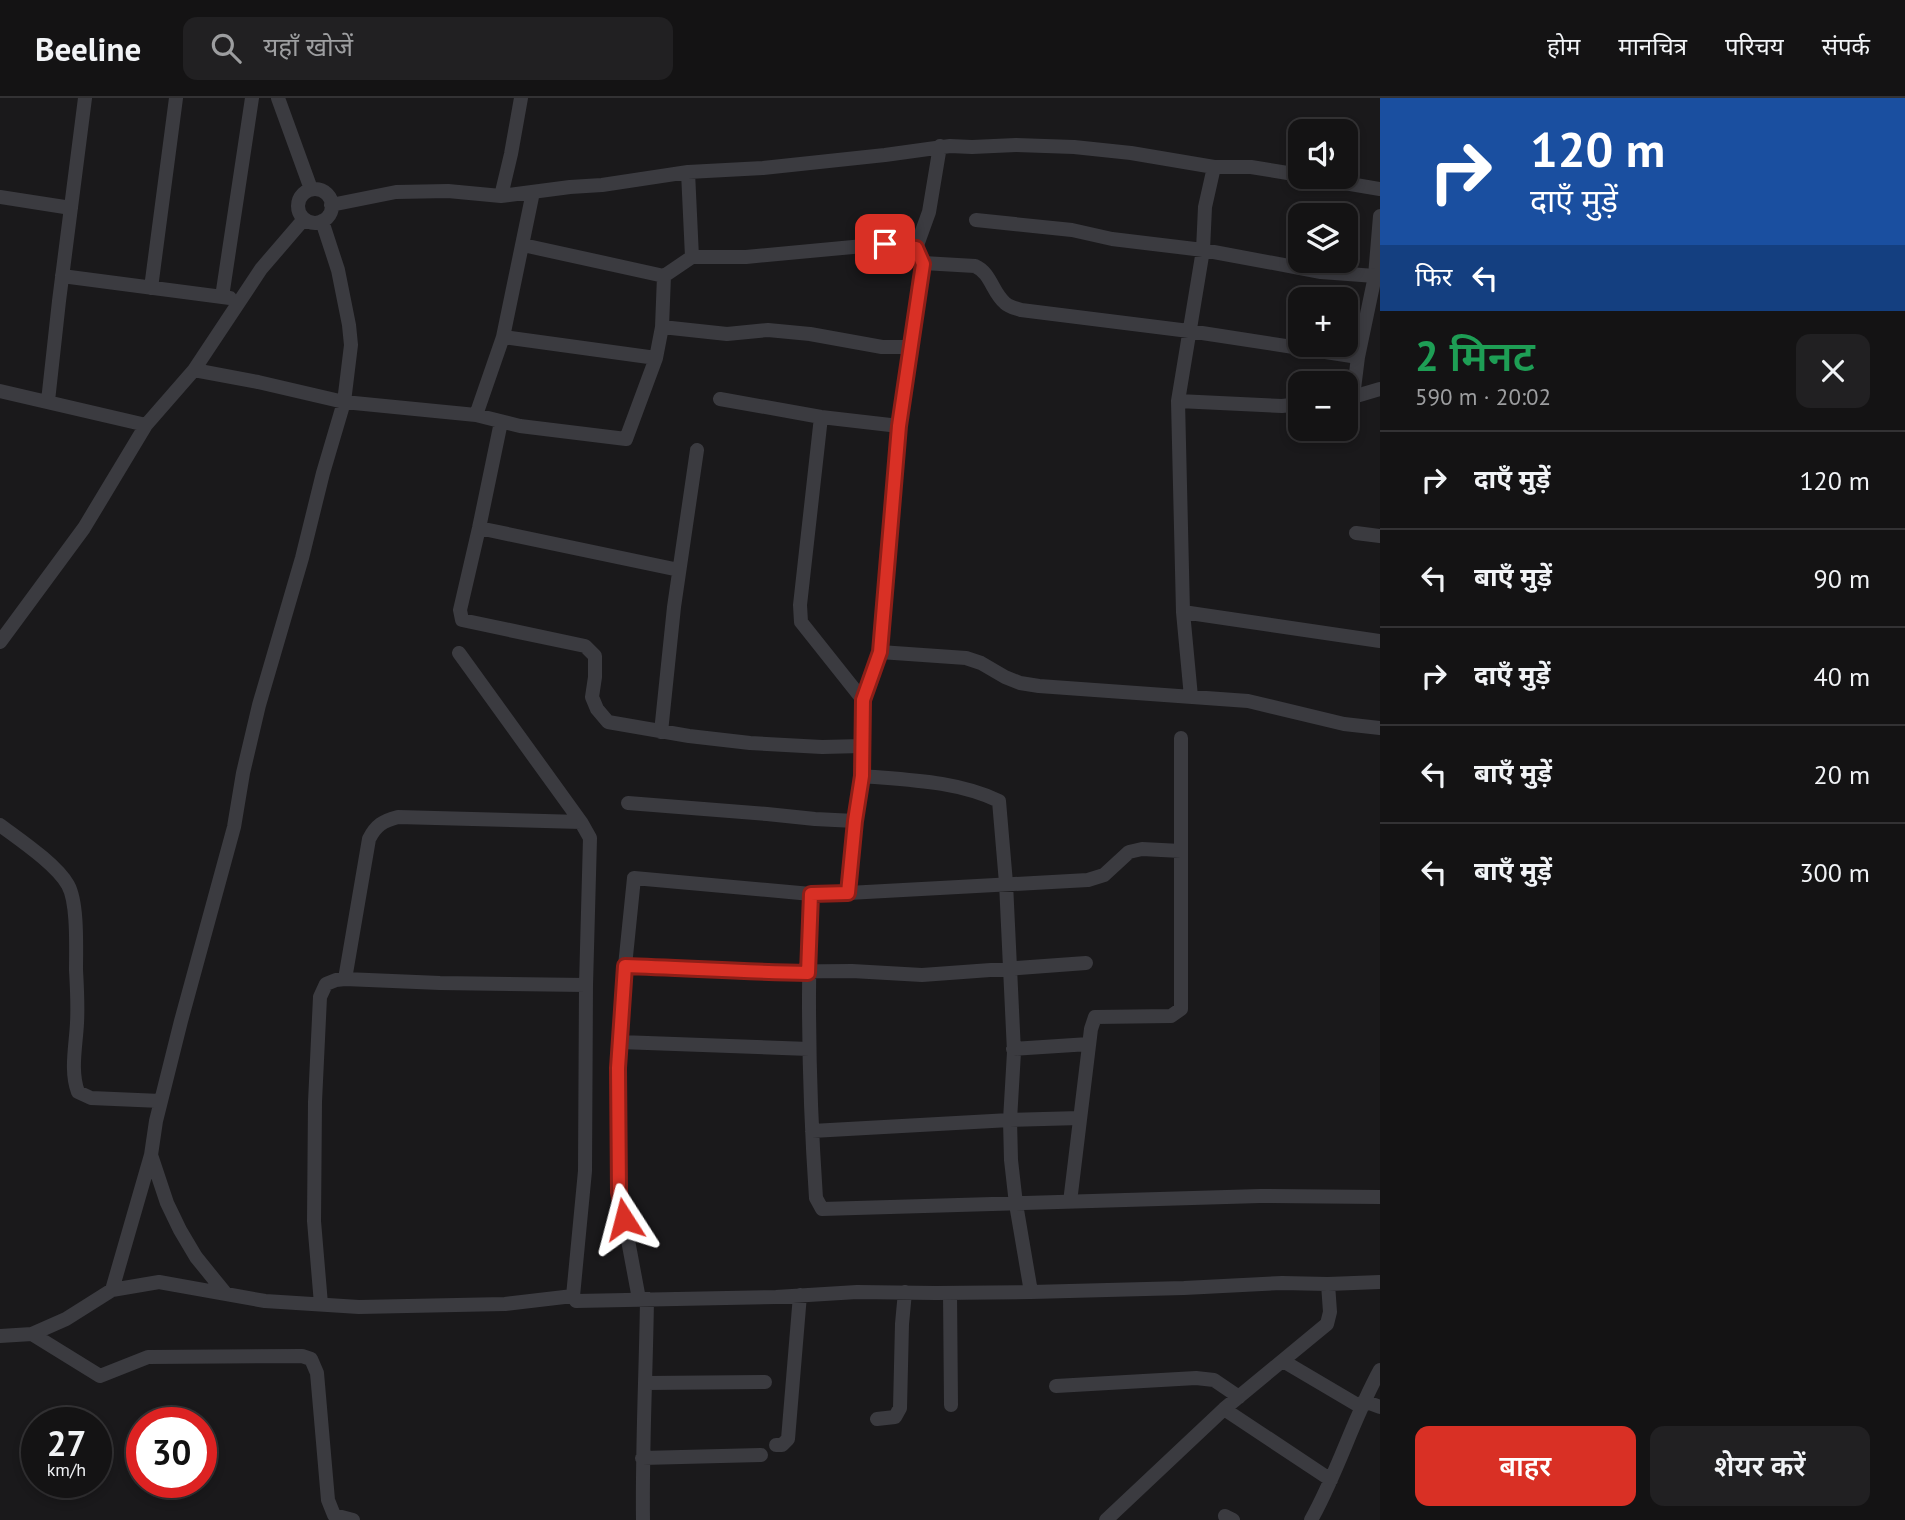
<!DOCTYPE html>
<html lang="hi">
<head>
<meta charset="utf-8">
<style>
	:root { --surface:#141314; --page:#212022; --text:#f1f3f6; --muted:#9d9ea0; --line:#333234; --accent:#d93025 }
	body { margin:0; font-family:"PT Sans","Noto Sans Devanagari",sans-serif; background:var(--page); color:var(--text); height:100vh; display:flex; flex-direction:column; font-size:26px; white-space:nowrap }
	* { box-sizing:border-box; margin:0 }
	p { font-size:23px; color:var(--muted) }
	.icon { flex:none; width:38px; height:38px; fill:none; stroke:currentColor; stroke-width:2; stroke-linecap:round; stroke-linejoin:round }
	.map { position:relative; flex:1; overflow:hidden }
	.panel { display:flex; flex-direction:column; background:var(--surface); width:525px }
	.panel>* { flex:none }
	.guide { background:#1a4fa0; color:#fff; overflow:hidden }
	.controls { position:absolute; left:1288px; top:21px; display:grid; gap:14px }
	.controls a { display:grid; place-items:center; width:70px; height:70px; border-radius:14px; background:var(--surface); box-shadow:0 4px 10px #0003,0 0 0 2px var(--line); font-size:35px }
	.speed { position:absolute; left:21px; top:1309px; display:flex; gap:14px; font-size:35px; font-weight:700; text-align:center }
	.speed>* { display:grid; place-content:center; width:91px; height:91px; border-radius:50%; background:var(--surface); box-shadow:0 4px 10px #0003,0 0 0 2px var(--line); line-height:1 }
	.speed small { font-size:18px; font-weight:400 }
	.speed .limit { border:10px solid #d22; background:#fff; color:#111 }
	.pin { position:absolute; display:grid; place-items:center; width:60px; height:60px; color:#fff; margin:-30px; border-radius:14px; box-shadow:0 4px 10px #0006 }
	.me { position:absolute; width:77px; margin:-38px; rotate:351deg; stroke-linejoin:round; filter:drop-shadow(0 0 5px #0008) }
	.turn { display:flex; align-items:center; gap:24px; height:147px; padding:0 35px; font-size:32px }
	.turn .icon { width:91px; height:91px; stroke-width:2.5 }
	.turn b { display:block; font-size:49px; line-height:60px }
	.then { display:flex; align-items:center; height:66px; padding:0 35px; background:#0003; gap:14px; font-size:26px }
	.round { display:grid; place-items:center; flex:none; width:74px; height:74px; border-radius:14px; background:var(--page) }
	.overview { display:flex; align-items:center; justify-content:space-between; height:119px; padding:0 35px }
	h1 { font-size:42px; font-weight:600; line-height:52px; color:#1e9e55 }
	.primary-button { display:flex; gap:14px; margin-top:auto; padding:14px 35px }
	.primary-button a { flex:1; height:80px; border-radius:14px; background:var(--accent); color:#fff; font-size:28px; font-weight:600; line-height:80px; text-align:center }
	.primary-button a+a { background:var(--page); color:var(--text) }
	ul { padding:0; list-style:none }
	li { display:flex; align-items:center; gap:21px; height:98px; padding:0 35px; border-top:2px solid var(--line) }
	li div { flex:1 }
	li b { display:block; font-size:26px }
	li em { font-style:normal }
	header { display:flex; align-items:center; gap:42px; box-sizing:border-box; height:98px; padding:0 35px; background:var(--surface); border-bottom:2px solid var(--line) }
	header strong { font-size:33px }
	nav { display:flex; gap:38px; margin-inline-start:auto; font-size:24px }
	.search { width:490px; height:63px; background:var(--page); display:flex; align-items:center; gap:18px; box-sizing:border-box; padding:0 24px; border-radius:14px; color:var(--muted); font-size:26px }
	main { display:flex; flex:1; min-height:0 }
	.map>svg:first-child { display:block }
</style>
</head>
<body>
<header>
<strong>Beeline</strong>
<div class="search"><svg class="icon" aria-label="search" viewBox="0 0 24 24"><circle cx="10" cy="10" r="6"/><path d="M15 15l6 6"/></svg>यहाँ खोजें</div>
<nav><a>होम</a><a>मानचित्र</a><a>परिचय</a><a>संपर्क</a></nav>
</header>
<main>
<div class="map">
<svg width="1380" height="1422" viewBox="0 0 1380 1422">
	<rect width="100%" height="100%" fill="#1a191b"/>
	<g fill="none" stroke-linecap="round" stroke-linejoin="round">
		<path stroke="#3b3b40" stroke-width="14" d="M278 0 311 91
			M1309 79 1380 91
			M298 108a17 17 0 1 1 34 0a17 17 0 1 1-34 0Z
			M501 98 511 56 521 0
			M0 99 71 110
			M331 107 396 94 448 93 501 98 570 89 602 87 688 74 763 70 885 57 950 48 972 49 1016 47 1074 49 1131 55 1214 69H1251L1300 77
			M976 122 1072 132 1112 141 1203 152 1321 174 1375 178
			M523 147 664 178
			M692 159H746L885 146 916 150
			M923 165 975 168C991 175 992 194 1005 205 1009 209 1015 210 1021 212L1189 233 1358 259
			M62 178 230 200
			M151 190 176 0
			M222 199 252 0
			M662 229 727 236 768 232 810 236 882 249H911
			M503 239 656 260
			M194 272 258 284 344 304 476 317 520 328 626 341 656 260 662 229 664 178 692 159 688 74
			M0 293 146 327 84 430 0 544
			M1353 299 1358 259 1375 178 1380 118
			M720 301 821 319 899 328
			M1346 301 1380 291
			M48 303 59 203 85 0
			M1178 303 1282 308 1300 306
			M476 317 503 239 533 94
			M821 319 800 507 801 524 863 602
			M501 324 479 430 460 512 462 522 585 548 595 558V579L592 599 597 611 608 624 689 638 750 645 822 649 862 648
			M146 327 194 272 261 171 304 121
			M479 430 679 472
			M1356 435 1380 438
			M1183 514 1380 543
			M880 554 966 560 981 565 1005 579 1020 585 1039 588 1248 603 1344 626 1380 630
			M459 555 581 724 590 740 586 887
			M1191 599 1183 514 1178 303 1203 152 1205 109 1214 69
			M661 634 674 509 697 352
			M862 678C909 682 957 683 999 703L1006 785 1014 954 1010 1022 1011 1062 1016 1106 1031 1194
			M628 705 767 716 815 721 855 723
			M0 727C20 742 56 766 68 787 78 805 76 850 76 872 77 889 78 907 77 925 76 947 70 973 78 994L91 1000 161 1003
			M848 795 855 723 862 678 863 602 880 554 899 328 923 165 916 150 929 114 940 48
			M811 796C807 898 809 998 816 1100L822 1111 1260 1098 1380 1099
			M625 868 692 870 747 874 852 873 922 877 1086 865
			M345 881 369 741C376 727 383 723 398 719L581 724
			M620 944 809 951
			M1013 951 1089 946
			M812 1033 1010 1022 1080 1020
			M1070 1104 1091 931 1095 919 1171 918 1181 911V640
			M112 1192 151 1057
			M950 1195 951 1307
			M226 1196 196 1159 180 1132 167 1105 151 1057 156 1023 181 923 234 729 243 675 259 607 302 460 323 375 344 304 351 247 349 227 338 172 322 123
			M639 1201 619 1094 618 970 625 868 634 780 811 796 848 795 1088 782 1104 777 1129 754 1142 751 1181 753
			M321 1206 314 1123 315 1004 320 899 326 886 336 882 345 881 440 885 586 887 585 1073 573 1198
			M32 1236 100 1278 148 1259 302 1258 311 1261 317 1275 328 1402 334 1417 353 1422
			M0 1238 32 1236 66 1221 112 1192 159 1184 265 1203 359 1209 505 1206 573 1198 576 1203 776 1199 857 1194 936 1195 1031 1194 1184 1190 1282 1185 1328 1186 1380 1184
			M1283 1263 1361 1309
			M646 1285 765 1284
			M1056 1288 1196 1280 1214 1282 1239 1299
			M1364 1303 1380 1309
			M1224 1311 1331 1382
			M877 1321 895 1319 900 1310 902 1226 905 1194
			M776 1347H782L788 1341 800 1197
			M642 1360 761 1357
			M1225 1418 1233 1422
			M643 1422C642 1348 646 1275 647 1201
			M1106 1422 1224 1311 1327 1226 1330 1214 1328 1186
			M1311 1422C1338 1374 1353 1321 1380 1272"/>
	</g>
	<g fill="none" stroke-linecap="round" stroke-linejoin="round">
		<defs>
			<path id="route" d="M624 1121 619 1094 618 970 625 868C686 870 747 874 808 875L811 796 848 795 855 723 862 678 863 602 880 554 899 328 923 166 916 150 885 146"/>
		</defs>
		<use href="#route" stroke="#8d1f18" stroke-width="18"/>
		<use href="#route" stroke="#d93025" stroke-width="12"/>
	</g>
</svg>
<div class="controls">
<a><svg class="icon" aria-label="sound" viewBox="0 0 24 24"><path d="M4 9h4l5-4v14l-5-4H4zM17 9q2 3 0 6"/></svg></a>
<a><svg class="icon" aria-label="layers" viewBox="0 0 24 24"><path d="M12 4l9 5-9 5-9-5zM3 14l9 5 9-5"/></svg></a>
<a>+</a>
<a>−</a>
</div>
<div class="speed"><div>27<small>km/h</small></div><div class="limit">30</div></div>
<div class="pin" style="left:885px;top:146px;background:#d93025"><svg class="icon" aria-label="arrive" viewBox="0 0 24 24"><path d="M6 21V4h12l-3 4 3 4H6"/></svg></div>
<svg class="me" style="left:624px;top:1121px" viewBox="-20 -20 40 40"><path d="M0-17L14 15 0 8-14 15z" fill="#d93025" stroke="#fff" stroke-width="4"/></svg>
</div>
<section class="panel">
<div class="guide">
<div class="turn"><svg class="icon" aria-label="right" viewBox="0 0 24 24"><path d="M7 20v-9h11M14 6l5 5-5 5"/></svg><div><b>120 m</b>दाएँ मुड़ें</div></div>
<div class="then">फिर<svg class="icon" aria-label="left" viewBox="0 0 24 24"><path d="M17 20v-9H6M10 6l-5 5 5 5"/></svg></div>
</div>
<div class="overview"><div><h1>2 मिनट</h1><p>590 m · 20:02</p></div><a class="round"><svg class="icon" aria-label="close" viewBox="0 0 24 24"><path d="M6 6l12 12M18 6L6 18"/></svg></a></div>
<ul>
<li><svg class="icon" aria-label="right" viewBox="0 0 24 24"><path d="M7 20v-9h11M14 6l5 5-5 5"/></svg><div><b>दाएँ मुड़ें</b></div><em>120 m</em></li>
<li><svg class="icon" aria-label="left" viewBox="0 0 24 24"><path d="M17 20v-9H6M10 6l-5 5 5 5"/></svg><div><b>बाएँ मुड़ें</b></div><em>90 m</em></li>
<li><svg class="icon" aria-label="right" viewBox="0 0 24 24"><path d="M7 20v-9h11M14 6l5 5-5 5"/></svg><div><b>दाएँ मुड़ें</b></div><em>40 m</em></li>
<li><svg class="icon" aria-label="left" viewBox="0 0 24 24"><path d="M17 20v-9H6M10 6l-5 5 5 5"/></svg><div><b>बाएँ मुड़ें</b></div><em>20 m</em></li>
<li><svg class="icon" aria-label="left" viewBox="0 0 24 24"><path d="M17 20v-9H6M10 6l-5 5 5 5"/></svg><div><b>बाएँ मुड़ें</b></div><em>300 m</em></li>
</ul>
<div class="primary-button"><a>बाहर</a><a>शेयर करें</a></div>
</section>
</main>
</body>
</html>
